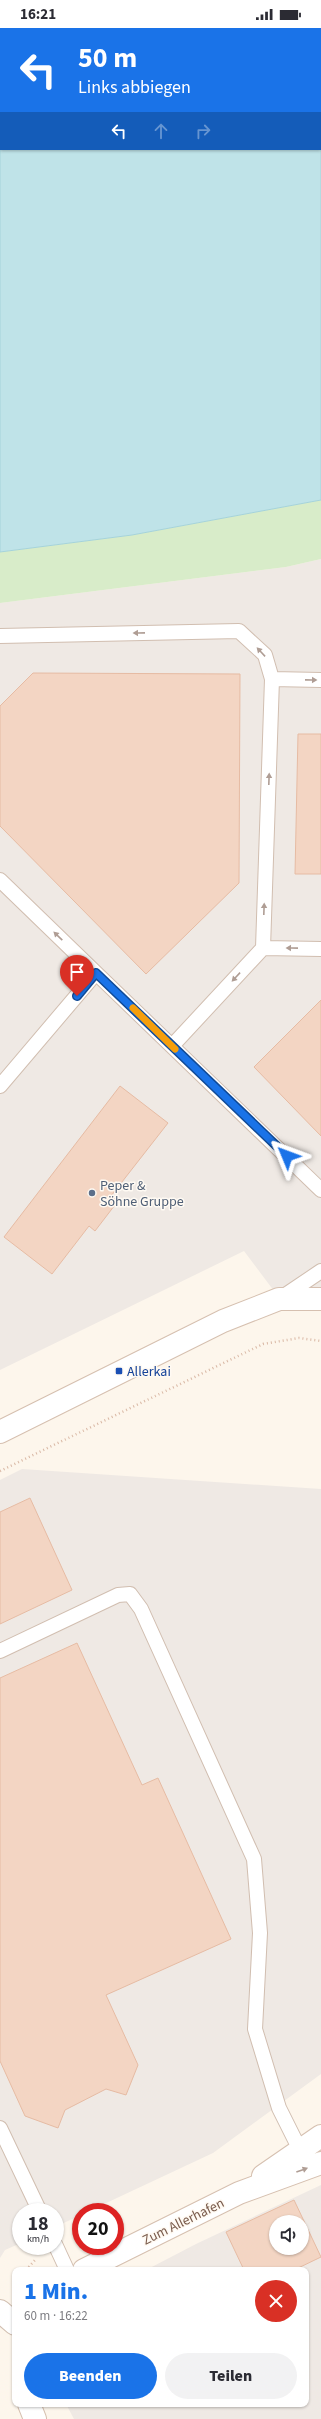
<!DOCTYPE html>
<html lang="de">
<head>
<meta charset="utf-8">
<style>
	:root { --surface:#fff; --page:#f2f2f3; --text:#2b2b33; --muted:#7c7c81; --accent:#1a73e8 }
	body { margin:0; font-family:"Source Sans 3",sans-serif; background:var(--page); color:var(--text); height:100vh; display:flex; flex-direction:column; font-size:15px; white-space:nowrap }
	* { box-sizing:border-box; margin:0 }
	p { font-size:13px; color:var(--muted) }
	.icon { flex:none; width:22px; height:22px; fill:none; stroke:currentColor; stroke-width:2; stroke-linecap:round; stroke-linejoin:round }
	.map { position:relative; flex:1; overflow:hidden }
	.sheet { position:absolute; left:12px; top:2239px; width:297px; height:140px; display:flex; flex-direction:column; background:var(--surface); border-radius:8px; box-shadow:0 1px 3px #0004 }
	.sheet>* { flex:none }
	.top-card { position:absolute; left:0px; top:0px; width:321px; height:122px; box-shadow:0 1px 3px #0004; background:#1a73e8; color:#fff; overflow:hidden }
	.tools { position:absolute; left:269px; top:2187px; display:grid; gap:8px }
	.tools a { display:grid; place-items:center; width:40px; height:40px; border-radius:50%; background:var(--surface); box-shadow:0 1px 3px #0004; font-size:20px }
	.speed { position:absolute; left:12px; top:2175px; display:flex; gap:8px; font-size:20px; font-weight:700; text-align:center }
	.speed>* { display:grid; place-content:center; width:52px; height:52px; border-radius:50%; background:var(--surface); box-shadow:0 1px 3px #0004; line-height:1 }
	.speed small { font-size:10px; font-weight:400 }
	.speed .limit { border:6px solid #d22; background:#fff; color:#111 }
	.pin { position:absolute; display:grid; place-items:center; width:34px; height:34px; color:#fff; margin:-41px -17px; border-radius:50% 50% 50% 0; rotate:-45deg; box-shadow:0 0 4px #0007 }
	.pin .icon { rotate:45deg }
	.me { position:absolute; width:44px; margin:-22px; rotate:314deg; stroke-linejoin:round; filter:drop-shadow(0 0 3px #0008) }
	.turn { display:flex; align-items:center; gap:14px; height:84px; padding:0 12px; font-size:18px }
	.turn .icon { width:52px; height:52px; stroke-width:2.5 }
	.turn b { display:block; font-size:28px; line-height:34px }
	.lanes { display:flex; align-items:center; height:38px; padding:0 12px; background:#0003; justify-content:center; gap:20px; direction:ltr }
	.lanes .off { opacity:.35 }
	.round { display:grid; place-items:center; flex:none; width:42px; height:42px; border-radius:21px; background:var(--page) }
	.summary { display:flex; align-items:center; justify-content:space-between; height:68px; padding:0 12px }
	h1 { font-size:24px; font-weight:800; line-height:30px; color:var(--accent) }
	.cta { display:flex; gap:8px; margin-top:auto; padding:8px 12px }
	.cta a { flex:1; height:46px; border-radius:24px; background:var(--accent); color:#fff; font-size:16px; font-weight:800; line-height:46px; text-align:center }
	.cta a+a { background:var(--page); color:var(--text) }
	.status { display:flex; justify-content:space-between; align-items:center; height:28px; padding:0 20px; background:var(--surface); direction:ltr }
	.status svg { height:11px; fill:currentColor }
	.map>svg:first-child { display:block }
</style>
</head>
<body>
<div class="status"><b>16:21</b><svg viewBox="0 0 49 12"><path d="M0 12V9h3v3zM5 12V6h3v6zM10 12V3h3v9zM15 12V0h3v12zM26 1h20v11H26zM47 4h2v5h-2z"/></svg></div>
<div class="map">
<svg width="321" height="2391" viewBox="0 0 321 2391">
	<rect width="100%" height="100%" fill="#fdf6ec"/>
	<path fill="#efe9e4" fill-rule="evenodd" d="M321 531V1269L274 1263 244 1223 0 1342V575L286 539Z
		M22 1441 321 1461V2046L213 2125 87 2184H81V2187L55 2199V2184H21V2215L5 2222 0 2230V1452Z
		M321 2157V2391H74L66 2376H306V2242H146L196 2216ZM276 2194H302V2220H276Z"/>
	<path fill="#d8ecc9" d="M321 472V531L286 539 0 575V524L132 507Z"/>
	<path fill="#bfe3e8" stroke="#a5d3da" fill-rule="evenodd" d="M0 0H321V472L132 507 0 524ZM1 1H320V121H1Z"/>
	<path fill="#f3d5c3" stroke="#e6bba3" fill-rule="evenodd" d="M33 645 240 646 239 855 146 946 0 798V678Z
		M298 706H321V846H295Z
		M321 972V1108L254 1039Z
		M120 1058 168 1095 111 1168 118 1173 95 1203 89 1198 52 1246 4 1209Z
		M30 1470 72 1562 0 1596V1484Z
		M77 1615 142 1757 158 1750 231 1911 106 1967 138 2037 126 2067 106 2061 65 2082 58 2100 25 2088 0 2033V1650Z
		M294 2172 321 2229 294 2242H244L226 2204ZM276 2194H302V2220H276Z"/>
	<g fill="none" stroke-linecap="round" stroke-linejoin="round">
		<defs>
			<path id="lane" d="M0 608 239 603 265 627 272 651 263 920 172 1018
				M272 651 321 652
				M0 852 96 945
				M263 920 321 921
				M0 1058 96 945 321 1162
				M281 1270 321 1243
				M0 1623 118 1567 130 1566 141 1581 254 1831 260 1905 255 2001 279 2080 300 2122
				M0 2100 40 2184
				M55 2216 67 2242"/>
			<path id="street" d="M0 2283 15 2296"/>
			<path id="secondary" d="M0 1404 223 1293 279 1271H321
				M263 2148 321 2108
				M84 2242 239 2165 321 2135
				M29 2376 35 2391"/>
		</defs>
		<use href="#lane" stroke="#d1beb0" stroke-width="16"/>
		<use href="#street" stroke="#d1beb0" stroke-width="24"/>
		<use href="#secondary" stroke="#d6c0b0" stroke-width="24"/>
		<path stroke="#d9b8a5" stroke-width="2.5" stroke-dasharray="1 3" stroke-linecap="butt" d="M0 1443 263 1316 299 1310 321 1313
			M26 2242 35 2232"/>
		<use href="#lane" stroke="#fff" stroke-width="14"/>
		<use href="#street" stroke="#fff" stroke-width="22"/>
		<use href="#secondary" stroke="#fff" stroke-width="22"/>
	</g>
	<defs><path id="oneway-solid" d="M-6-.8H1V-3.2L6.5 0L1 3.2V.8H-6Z"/></defs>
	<g fill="#af9d94">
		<use href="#oneway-solid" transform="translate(139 605) rotate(179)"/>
		<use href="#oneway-solid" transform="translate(261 624) rotate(-133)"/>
		<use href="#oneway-solid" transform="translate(311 652) rotate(1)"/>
		<use href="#oneway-solid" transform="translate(269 751) rotate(-88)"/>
		<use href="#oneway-solid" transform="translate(264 881) rotate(-88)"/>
		<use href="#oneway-solid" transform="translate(58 908) rotate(-136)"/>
		<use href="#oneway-solid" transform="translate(292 920) rotate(-179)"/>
		<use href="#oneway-solid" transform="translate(236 949) rotate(133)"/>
		<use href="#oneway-solid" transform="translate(302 2142) rotate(-20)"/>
	</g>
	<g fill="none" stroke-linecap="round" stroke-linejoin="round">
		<defs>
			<path id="route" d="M77 968 96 945 287 1128"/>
		</defs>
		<use href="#route" stroke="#114b97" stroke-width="10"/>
		<use href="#route" stroke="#1a73e8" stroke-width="7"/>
		<path stroke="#f59e0b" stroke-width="7" d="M133 980 175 1021"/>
	</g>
	<circle fill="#5c6f8a" stroke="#fffaf3" stroke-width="1.5" cx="92" cy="1165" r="4"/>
	<rect fill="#1a4fb4" stroke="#fffaf3" stroke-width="1.5" x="115" y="1339" width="8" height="8" rx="2"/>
	<g text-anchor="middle" stroke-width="3" stroke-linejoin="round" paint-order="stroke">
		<g font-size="14" fill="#4e5e75" stroke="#fffaf3" text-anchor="start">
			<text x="100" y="1162">Peper &amp;<tspan x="100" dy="16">Söhne Gruppe</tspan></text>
		</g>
		<g font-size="14" fill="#164399" stroke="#fffaf3" text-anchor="start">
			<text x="127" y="1348">Allerkai</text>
		</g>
		<g font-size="14" fill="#7a5c4d" stroke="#fffaf3">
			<text transform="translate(183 2193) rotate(-26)" y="5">Zum Allerhafen</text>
		</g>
	</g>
</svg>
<div class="tools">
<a><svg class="icon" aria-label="sound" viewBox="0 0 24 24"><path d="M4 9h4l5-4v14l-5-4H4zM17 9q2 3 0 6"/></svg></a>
</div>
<div class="speed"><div>18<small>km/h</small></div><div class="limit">20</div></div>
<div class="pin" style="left:77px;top:968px;background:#d93025"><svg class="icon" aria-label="arrive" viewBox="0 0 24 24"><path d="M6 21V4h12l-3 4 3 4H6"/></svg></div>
<svg class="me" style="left:287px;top:1128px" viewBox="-20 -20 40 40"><path d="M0-17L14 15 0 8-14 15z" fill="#1a73e8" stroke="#fff" stroke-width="4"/></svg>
<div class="top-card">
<div class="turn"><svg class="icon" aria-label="left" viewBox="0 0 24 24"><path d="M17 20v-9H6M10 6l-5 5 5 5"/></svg><div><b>50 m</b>Links abbiegen</div></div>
<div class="lanes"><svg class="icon" aria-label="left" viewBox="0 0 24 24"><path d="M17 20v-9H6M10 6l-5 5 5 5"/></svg><svg class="icon off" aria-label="ahead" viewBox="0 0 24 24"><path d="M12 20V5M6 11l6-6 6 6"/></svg><svg class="icon off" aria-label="right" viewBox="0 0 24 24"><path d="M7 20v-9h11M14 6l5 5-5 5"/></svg></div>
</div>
<section class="sheet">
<div class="summary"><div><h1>1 Min.</h1><p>60 m · 16:22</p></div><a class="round" style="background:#d93025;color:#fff"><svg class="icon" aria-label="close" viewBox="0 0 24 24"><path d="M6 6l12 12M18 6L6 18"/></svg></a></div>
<div class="cta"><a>Beenden</a><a>Teilen</a></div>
</section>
</div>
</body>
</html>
